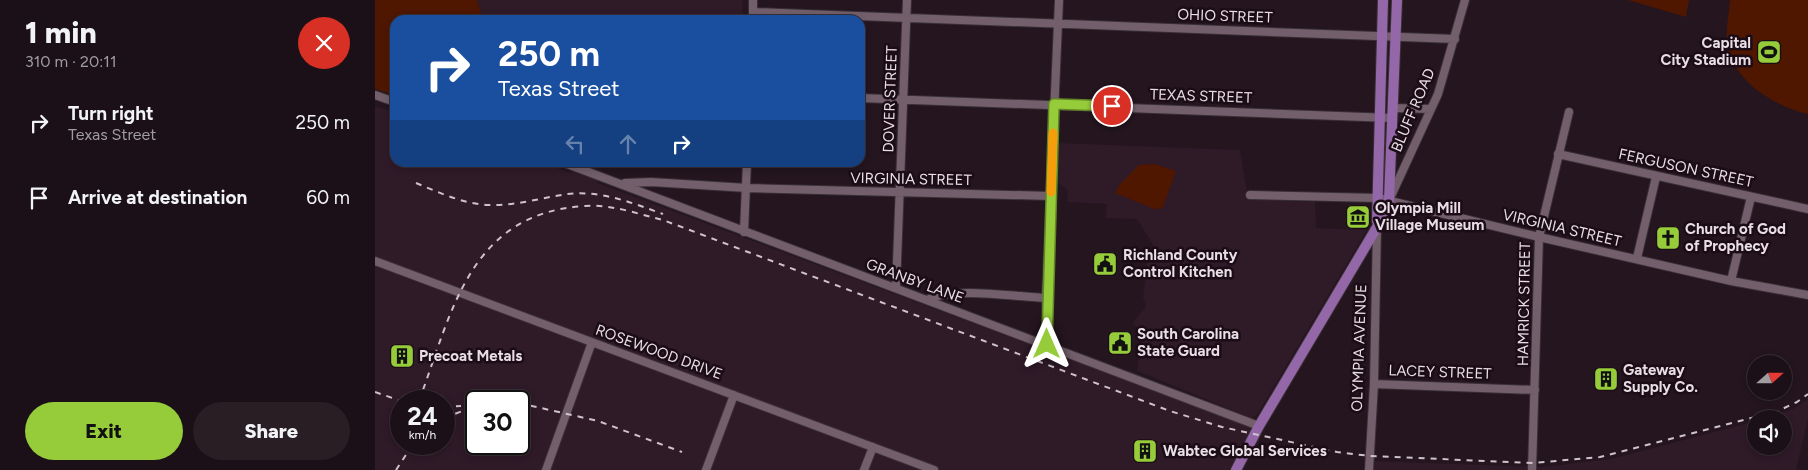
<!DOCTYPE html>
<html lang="en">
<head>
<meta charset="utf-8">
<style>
	:root { --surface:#1b1017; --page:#281e24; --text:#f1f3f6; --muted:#a09da1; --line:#393036; --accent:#96cc3a }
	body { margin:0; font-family:Figtree,sans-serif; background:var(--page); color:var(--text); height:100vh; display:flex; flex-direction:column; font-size:19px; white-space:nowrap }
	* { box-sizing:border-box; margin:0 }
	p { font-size:16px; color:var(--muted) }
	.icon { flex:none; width:28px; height:28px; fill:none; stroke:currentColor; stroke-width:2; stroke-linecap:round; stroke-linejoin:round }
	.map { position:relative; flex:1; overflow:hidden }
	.drawer { display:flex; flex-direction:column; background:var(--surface); width:375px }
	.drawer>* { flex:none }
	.top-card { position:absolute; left:15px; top:15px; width:475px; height:152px; border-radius:15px; box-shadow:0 2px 8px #0003,0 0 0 1px var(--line); background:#1a4fa0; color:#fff; overflow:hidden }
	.needle { width:32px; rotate:69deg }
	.fabs { position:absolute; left:1372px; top:355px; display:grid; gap:10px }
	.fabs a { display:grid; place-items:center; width:45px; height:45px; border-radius:50%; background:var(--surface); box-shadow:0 2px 8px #0003,0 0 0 1px var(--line); font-size:25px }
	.speed { position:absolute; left:15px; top:390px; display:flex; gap:10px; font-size:25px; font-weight:700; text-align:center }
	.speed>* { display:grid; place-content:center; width:65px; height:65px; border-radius:50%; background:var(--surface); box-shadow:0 2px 8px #0003,0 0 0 1px var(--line); line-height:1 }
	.speed small { font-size:12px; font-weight:400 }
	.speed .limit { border:2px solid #111; border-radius:8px; background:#fff; color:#111 }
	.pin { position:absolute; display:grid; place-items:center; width:42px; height:42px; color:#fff; margin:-21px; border:2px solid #fff; border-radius:50%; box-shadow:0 1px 5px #0007 }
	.me { position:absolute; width:55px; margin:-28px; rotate:0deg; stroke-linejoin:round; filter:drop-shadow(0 0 4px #0008) }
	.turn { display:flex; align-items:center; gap:18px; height:105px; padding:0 25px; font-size:22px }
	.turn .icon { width:65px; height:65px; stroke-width:2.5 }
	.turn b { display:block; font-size:35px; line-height:42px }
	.lanes { display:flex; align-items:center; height:48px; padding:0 25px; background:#0003; justify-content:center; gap:25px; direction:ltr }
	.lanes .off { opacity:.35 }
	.round { display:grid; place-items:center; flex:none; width:52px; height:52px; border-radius:26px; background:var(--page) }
	.overview { display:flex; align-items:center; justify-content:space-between; height:85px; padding:0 25px }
	h1 { font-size:30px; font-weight:800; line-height:38px }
	.cta { display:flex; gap:10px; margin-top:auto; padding:10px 25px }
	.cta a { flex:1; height:58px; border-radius:30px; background:var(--accent); color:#111; font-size:20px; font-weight:800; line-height:58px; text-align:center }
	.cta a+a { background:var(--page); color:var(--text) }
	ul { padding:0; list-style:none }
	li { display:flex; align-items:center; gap:15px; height:75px; padding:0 25px }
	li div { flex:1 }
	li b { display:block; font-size:19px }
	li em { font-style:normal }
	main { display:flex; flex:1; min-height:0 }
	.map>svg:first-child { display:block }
</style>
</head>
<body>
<main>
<section class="drawer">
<div class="overview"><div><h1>1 min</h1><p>310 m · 20:11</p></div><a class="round" style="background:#d93025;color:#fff"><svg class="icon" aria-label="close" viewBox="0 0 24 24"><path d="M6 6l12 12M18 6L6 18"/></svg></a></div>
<ul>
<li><svg class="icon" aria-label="right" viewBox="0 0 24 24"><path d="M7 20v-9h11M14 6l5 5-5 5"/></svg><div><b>Turn right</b><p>Texas Street</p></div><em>250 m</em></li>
<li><svg class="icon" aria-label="arrive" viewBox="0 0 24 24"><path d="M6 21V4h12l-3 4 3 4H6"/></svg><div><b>Arrive at destination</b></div><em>60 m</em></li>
</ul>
<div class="cta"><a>Exit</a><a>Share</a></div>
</section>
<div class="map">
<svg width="1433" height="470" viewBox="0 0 1433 470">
	<rect width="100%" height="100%" fill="#24151f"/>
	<path fill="#2f1a28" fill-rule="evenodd" d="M102 0H368L367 20H108Z
		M0 106 20 112V162L169 163 196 173 198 163H225L220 170 223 183 878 428 854 470H0ZM26 401H69V444H26ZM101 401H144V444H101Z
		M683 143 865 150 873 199 940 202 941 228 992 230 882 415 877 418 762 371 767 337 765 329 757 324 771 306 768 298 772 261 779 258 781 250 762 219 731 218 732 204 692 202 693 190 681 182Z
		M1433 399V419L1421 470H997L998 461 1167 467 1236 459 1381 421V446H1409V419H1387L1418 409Z"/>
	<path fill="#4f1600" d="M0 0H102L108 20H20V95L0 89Z
		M1253 0H1314L1311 17Z
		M1355 0H1433V114C1398 106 1354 79 1352 39 1351 26 1354 13 1355 0Z
		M779 164 801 171 788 207 782 210 740 193 745 184 764 165Z"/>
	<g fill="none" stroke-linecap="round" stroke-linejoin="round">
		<defs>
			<path id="minor" d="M378 12 1080 39
				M378 20V0
				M0 95 20 102
				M485 98 1017 118
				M1017 108 1056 109
				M1183 154 1433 209
				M187 162 884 426
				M250 183 276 182 372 188 675 196
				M875 195 1003 198 1164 237 1356 281 1433 295
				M1016 196 1063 94 1090 0
				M369 232 372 162
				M1262 258 1281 177
				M0 261 559 470
				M1356 281 1376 197
				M521 288 532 0
				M552 300C577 286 642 297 671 298
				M672 344 671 298 684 0
				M999 384 1160 390
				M171 470 217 342
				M331 470 359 395
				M489 470 498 447
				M994 470 999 384 1002 227
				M1157 470 1164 237 1194 112"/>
			<path id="major" d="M1002 221 1008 0
				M861 470 884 426 1002 227 1014 200 1022 0"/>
		</defs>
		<use href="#minor" stroke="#392f35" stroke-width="10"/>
		<use href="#major" stroke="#392f35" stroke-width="12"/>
		<use href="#minor" stroke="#725f6b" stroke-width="8"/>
		<use href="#major" stroke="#9467a8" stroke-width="10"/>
		<path stroke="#cec3ca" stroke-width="2" stroke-dasharray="6 6" stroke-linecap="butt" d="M41 183C63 192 88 204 113 205 140 206 166 198 192 194 226 190 257 203 288 214
			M0 392 26 401
			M44 401C77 312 94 213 210 206 236 204 263 214 288 220L795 411 847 427 962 452 995 456 1158 463 1225 457 1403 411 1422 402 1433 394
			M144 403 223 421 307 452
			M69 407 86 406
			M69 418 101 406
			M21 470 38 444"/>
	</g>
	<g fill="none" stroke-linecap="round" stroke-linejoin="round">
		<defs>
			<path id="route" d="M672 344 679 104 737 106"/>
		</defs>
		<use href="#route" stroke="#628526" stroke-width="12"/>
		<use href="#route" stroke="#96cc3a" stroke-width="9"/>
		<path stroke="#f59e0b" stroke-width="9" d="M676 192 678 133"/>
	</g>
	<defs>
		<symbol id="stadium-square" viewBox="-11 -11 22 22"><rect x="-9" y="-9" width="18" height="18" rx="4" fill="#96cc3a" stroke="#1b0c16"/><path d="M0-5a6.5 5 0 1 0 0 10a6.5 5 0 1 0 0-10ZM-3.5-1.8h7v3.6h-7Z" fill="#111"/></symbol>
		<symbol id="museum-square" viewBox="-11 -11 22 22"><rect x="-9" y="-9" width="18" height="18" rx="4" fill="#96cc3a" stroke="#1b0c16"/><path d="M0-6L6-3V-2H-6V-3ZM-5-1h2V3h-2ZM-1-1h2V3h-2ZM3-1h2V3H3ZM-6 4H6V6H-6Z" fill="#111"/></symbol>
		<symbol id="church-square" viewBox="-11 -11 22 22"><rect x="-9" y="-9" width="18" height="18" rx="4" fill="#96cc3a" stroke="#1b0c16"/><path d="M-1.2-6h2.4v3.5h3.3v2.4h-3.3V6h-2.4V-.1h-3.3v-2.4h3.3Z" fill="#111"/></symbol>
		<symbol id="civic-square" viewBox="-11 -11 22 22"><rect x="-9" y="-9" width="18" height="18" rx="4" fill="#96cc3a" stroke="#1b0c16"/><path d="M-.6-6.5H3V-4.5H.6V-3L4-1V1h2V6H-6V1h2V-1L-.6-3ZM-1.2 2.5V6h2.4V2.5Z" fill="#111"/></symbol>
		<symbol id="building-square" viewBox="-11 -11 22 22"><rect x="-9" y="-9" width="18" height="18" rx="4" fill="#96cc3a" stroke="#1b0c16"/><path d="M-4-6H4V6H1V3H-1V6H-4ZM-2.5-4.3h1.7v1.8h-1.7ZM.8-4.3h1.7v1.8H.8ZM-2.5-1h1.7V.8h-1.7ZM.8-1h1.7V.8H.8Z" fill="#111"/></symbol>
	</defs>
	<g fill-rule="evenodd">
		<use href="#stadium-square" x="1380" y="38" width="28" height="28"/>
		<use href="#museum-square" x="969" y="203" width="28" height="28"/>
		<use href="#church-square" x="1279" y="224" width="28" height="28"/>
		<use href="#civic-square" x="716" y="250" width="28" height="28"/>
		<use href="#civic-square" x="731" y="329" width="28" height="28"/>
		<use href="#building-square" x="13" y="342" width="28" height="28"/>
		<use href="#building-square" x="1217" y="365" width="28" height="28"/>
		<use href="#building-square" x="756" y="437" width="28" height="28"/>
	</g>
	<g text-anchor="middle" stroke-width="5" stroke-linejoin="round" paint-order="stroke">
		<g font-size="15" fill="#e9dee5" stroke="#1b0c16">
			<text transform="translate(850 16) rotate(2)" y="5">OHIO STREET</text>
			<text transform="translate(826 96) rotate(2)" y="5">TEXAS STREET</text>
			<text transform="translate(515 99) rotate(-88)" y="5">DOVER STREET</text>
			<text transform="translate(1038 110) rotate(-67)" y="5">BLUFF ROAD</text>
			<text transform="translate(1311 168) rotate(12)" y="5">FERGUSON STREET</text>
			<text transform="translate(536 179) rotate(1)" y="5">VIRGINIA STREET</text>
			<text transform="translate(1187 228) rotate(13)" y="5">VIRGINIA STREET</text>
			<text transform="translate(540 281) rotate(20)" y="5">GRANBY LANE</text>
			<text transform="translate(1149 304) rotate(-89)" y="5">HAMRICK STREET</text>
			<text transform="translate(984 348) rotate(-88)" y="5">OLYMPIA AVENUE</text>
			<text transform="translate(284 352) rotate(20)" y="5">ROSEWOOD DRIVE</text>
			<text transform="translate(1065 372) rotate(2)" y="5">LACEY STREET</text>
		</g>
		<g font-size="15" font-weight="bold" fill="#e9dee5" stroke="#1b0c16" text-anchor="start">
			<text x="1376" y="48" text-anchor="end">Capital<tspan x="1376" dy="17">City Stadium</tspan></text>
			<text x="1000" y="213">Olympia Mill<tspan x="1000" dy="17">Village Museum</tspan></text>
			<text x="1310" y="234">Church of God<tspan x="1310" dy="17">of Prophecy</tspan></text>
			<text x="748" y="260">Richland County<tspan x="748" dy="17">Control Kitchen</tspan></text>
			<text x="762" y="339">South Carolina<tspan x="762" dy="17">State Guard</tspan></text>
			<text x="44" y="361">Precoat Metals</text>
			<text x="1248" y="375">Gateway<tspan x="1248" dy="17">Supply Co.</tspan></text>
			<text x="788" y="456">Wabtec Global Services</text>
		</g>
	</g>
</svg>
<div class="fabs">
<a><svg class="needle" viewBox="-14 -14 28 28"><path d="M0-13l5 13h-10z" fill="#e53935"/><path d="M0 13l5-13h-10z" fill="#a09da1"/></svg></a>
<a><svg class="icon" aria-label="sound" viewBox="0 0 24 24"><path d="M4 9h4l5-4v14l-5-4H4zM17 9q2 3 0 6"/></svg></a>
</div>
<div class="speed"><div>24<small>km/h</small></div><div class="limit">30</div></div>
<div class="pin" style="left:737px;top:106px;background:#d93025"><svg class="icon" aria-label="arrive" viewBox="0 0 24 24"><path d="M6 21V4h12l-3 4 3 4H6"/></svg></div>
<svg class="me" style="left:672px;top:344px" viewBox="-20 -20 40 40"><path d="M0-17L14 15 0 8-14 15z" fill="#96cc3a" stroke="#fff" stroke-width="4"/></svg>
<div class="top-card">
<div class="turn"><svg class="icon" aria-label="right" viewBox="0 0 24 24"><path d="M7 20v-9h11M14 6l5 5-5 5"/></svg><div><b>250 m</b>Texas Street</div></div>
<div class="lanes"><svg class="icon off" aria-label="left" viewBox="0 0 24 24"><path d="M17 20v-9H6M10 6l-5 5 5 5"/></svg><svg class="icon off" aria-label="ahead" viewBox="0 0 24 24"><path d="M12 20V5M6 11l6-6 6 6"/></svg><svg class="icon" aria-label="right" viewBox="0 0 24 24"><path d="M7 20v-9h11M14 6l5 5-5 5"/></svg></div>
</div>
</div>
</main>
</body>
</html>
